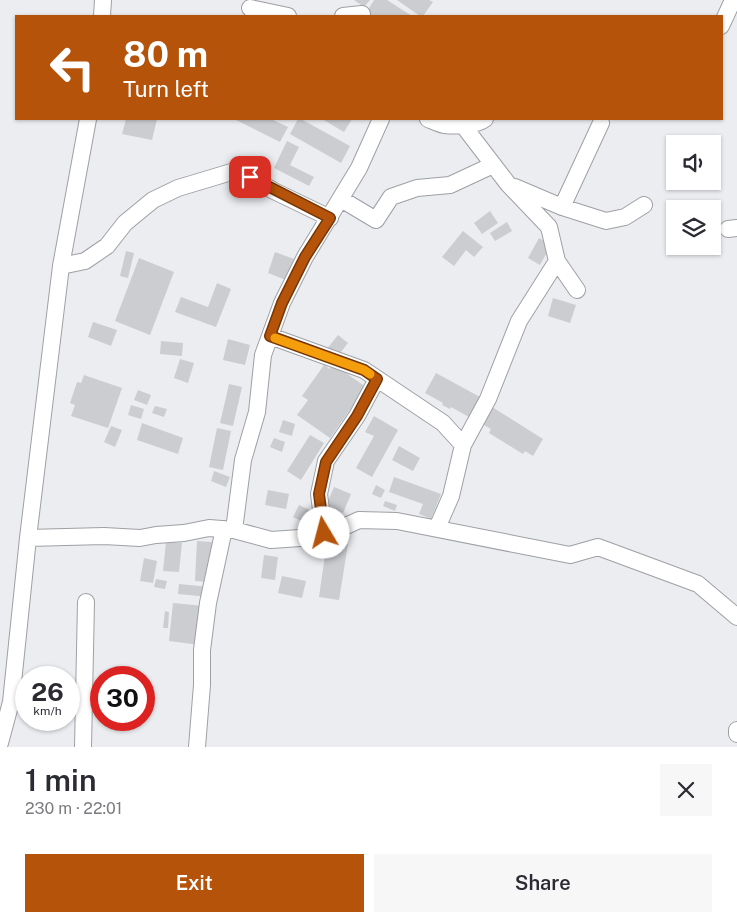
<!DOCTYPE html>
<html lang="en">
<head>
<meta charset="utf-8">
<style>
	:root { --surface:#fff; --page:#f7f7f7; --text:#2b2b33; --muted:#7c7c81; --accent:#b45309 }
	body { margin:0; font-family:"Public Sans",sans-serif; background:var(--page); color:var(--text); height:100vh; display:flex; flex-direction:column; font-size:19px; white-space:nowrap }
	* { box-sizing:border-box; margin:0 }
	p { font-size:16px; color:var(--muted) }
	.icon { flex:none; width:28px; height:28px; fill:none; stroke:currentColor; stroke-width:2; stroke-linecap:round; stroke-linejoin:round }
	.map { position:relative; height:747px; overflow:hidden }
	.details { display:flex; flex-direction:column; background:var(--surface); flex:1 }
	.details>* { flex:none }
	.hud { position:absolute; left:15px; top:15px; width:708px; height:105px; border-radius:0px; box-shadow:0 1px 4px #0004; background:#b45309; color:#fff; overflow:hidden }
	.tools { position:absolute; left:666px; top:135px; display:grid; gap:10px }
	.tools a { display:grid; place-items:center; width:55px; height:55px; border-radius:0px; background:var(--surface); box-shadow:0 1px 4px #0004; font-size:25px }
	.speed { position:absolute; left:15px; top:666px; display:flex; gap:10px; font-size:25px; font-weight:700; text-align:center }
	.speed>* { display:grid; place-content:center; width:65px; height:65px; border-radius:50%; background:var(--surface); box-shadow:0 1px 4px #0004; line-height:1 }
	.speed small { font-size:12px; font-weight:400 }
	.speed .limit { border:8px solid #d22; background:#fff; color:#111 }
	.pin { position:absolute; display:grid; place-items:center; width:42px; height:42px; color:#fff; margin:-21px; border-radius:10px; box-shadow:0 2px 8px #0006 }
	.me { position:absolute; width:55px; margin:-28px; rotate:352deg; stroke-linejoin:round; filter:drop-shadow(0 0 4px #0008) }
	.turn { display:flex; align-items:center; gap:18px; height:105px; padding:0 25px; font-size:22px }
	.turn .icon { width:65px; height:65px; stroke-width:2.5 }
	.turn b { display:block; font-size:35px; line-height:42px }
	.round { display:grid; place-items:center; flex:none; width:52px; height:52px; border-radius:0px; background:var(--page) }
	.overview { display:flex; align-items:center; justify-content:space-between; height:85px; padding:0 25px }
	h1 { font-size:30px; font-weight:600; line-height:38px }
	.cta { display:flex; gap:10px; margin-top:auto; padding:10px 25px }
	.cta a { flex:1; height:58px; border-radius:0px; background:var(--accent); color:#fff; font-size:20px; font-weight:600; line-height:58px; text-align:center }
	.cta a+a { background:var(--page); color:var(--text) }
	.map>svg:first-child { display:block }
</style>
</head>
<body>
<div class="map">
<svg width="737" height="747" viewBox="0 0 737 747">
	<rect width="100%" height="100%" fill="#ebedf1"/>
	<path fill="#cbcdd1" d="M354 0H370L364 7Z
		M374 0H387L412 16H371L366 13Z
		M397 0H429L433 2 423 16H420Z
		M126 119H157L152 140 122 134Z
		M234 119H271L288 127 280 142Z
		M298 119H301L350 146 341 163 290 134Z
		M322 119H352L344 132Z
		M287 141 299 147 290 165 314 177 309 186 274 168Z
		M490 211 498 223 482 234 474 223Z
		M507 222 512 231 495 241 490 233Z
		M463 231 483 247 474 257 466 250 454 266 442 257Z
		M539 238 551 245 540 265 528 258Z
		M126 251 134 253 128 278 120 276Z
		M275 252 294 259 286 280 268 273Z
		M139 258 174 272 150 335 115 321Z
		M217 283 231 289 216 327 175 312 181 297 208 307Z
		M553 298 576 305 570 323 548 316Z
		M93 322 117 330 111 346 88 337Z
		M338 335 348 343 337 357 327 349Z
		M228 339 250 345 245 365 223 360Z
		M161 341 183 343 182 356 160 354Z
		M180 359 194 363 188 383 174 378Z
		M333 364 366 387 330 438 297 415 308 400 302 396 324 365 330 369Z
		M436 373 480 397 469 417 451 407 450 409 442 405 443 403 425 393Z
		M84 375 122 388 108 428 71 416 75 405 70 403 77 382 81 383Z
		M229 384 242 387 233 426 220 423Z
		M138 390 151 395 147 405 134 400Z
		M131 405 144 409 141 419 128 415Z
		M155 406 167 409 164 417 152 413Z
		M492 407 543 439 533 456 525 451 523 454 489 433 491 429 482 424Z
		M374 416 398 430 372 477 356 468 374 436 365 432Z
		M283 420 295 424 292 436 279 432Z
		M142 423 183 438 178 454 137 440Z
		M111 426 122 430 115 447 104 442Z
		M217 428 231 431 223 470 209 467Z
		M310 435 324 443 301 480 287 471Z
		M274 438 285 442 282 452 270 447Z
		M399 446 420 458 413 471 392 460Z
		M214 471 230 477 226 487 211 481Z
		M394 477 441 494 431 519 419 514 423 504 389 492Z
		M376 485 385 490 381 498 372 494Z
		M334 487 351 494 343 513 326 506Z
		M268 490 289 494 286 509 265 505Z
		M385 501 397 505 395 511 383 506Z
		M299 505 316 513 310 525 293 517Z
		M197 541 212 542 209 582 195 581Z
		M327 541 348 544 339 600 319 597Z
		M166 542 182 543 179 572 163 571Z
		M264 555 278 557 275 580 261 578Z
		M144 558 157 561 153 583 140 581Z
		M282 576 306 581 302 598 278 593Z
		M156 579 167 581 165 589 154 587Z
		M179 584 210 587 209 597 178 594Z
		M173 603 204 606 200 645 169 641Z
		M165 611 169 612 168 628H163Z"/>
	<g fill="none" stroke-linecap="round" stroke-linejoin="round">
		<defs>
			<path id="minor" d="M250 8 288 16
				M102 16 103 0
				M343 16 362 14
				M721 26 733 0
				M428 119C433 121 439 124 444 125 455 126 476 126 485 119
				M462 124 508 184 549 227 557 261 577 290
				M515 187 562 207 606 221 625 217 644 205
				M341 199 376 220 391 197 417 188 450 185 493 165
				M562 207 601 123
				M728 229 737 228
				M61 266 85 261 107 246 125 223 153 200 178 188 238 170 274 191 330 218
				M270 336 364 370 443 423 463 445
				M437 528 451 496 463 445 488 399 519 321 557 261
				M234 530 243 460 257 412 263 355 282 303 305 257 359 168 381 119
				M324 533 319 494 326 461 357 416 377 379
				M28 538 104 536 140 538 156 535 184 533 209 528 234 530 271 540 300 538 335 531 359 520 397 521 570 555 598 547 698 584 737 617
				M737 730V734
				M0 743 11 702 28 538 61 266 88 119
				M83 747 86 602
				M197 747 202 685V650L208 603 224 529"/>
		</defs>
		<use href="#minor" stroke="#9ea0a4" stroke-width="18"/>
		<use href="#minor" stroke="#fff" stroke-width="16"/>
	</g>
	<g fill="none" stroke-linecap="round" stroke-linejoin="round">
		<defs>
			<path id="route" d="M250 177 330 218 305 257 282 303 270 336 364 370 377 379 357 416 326 462 319 494 324 533"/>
		</defs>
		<use href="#route" stroke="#753606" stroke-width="12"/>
		<use href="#route" stroke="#b45309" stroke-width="9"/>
		<path stroke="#f59e0b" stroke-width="9" d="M275 338 364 370 370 374"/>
	</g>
</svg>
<div class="tools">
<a><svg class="icon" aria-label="sound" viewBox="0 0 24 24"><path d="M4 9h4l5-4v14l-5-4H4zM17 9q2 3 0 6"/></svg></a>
<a><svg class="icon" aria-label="layers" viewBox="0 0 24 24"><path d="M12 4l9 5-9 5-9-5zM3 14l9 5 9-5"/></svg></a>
</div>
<div class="speed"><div>26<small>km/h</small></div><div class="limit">30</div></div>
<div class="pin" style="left:250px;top:177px;background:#d93025"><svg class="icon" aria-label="arrive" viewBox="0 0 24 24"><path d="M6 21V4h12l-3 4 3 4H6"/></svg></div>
<svg class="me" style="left:324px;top:533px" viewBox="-20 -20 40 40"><circle r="19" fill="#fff"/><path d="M0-13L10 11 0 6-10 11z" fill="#b45309"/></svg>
<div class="hud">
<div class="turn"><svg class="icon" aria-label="left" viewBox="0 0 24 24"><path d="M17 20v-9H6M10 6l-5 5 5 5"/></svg><div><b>80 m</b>Turn left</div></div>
</div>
</div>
<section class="details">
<div class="overview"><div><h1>1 min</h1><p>230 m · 22:01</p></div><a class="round"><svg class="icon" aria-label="close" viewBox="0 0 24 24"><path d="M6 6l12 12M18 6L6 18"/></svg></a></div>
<div class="cta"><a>Exit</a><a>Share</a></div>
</section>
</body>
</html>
